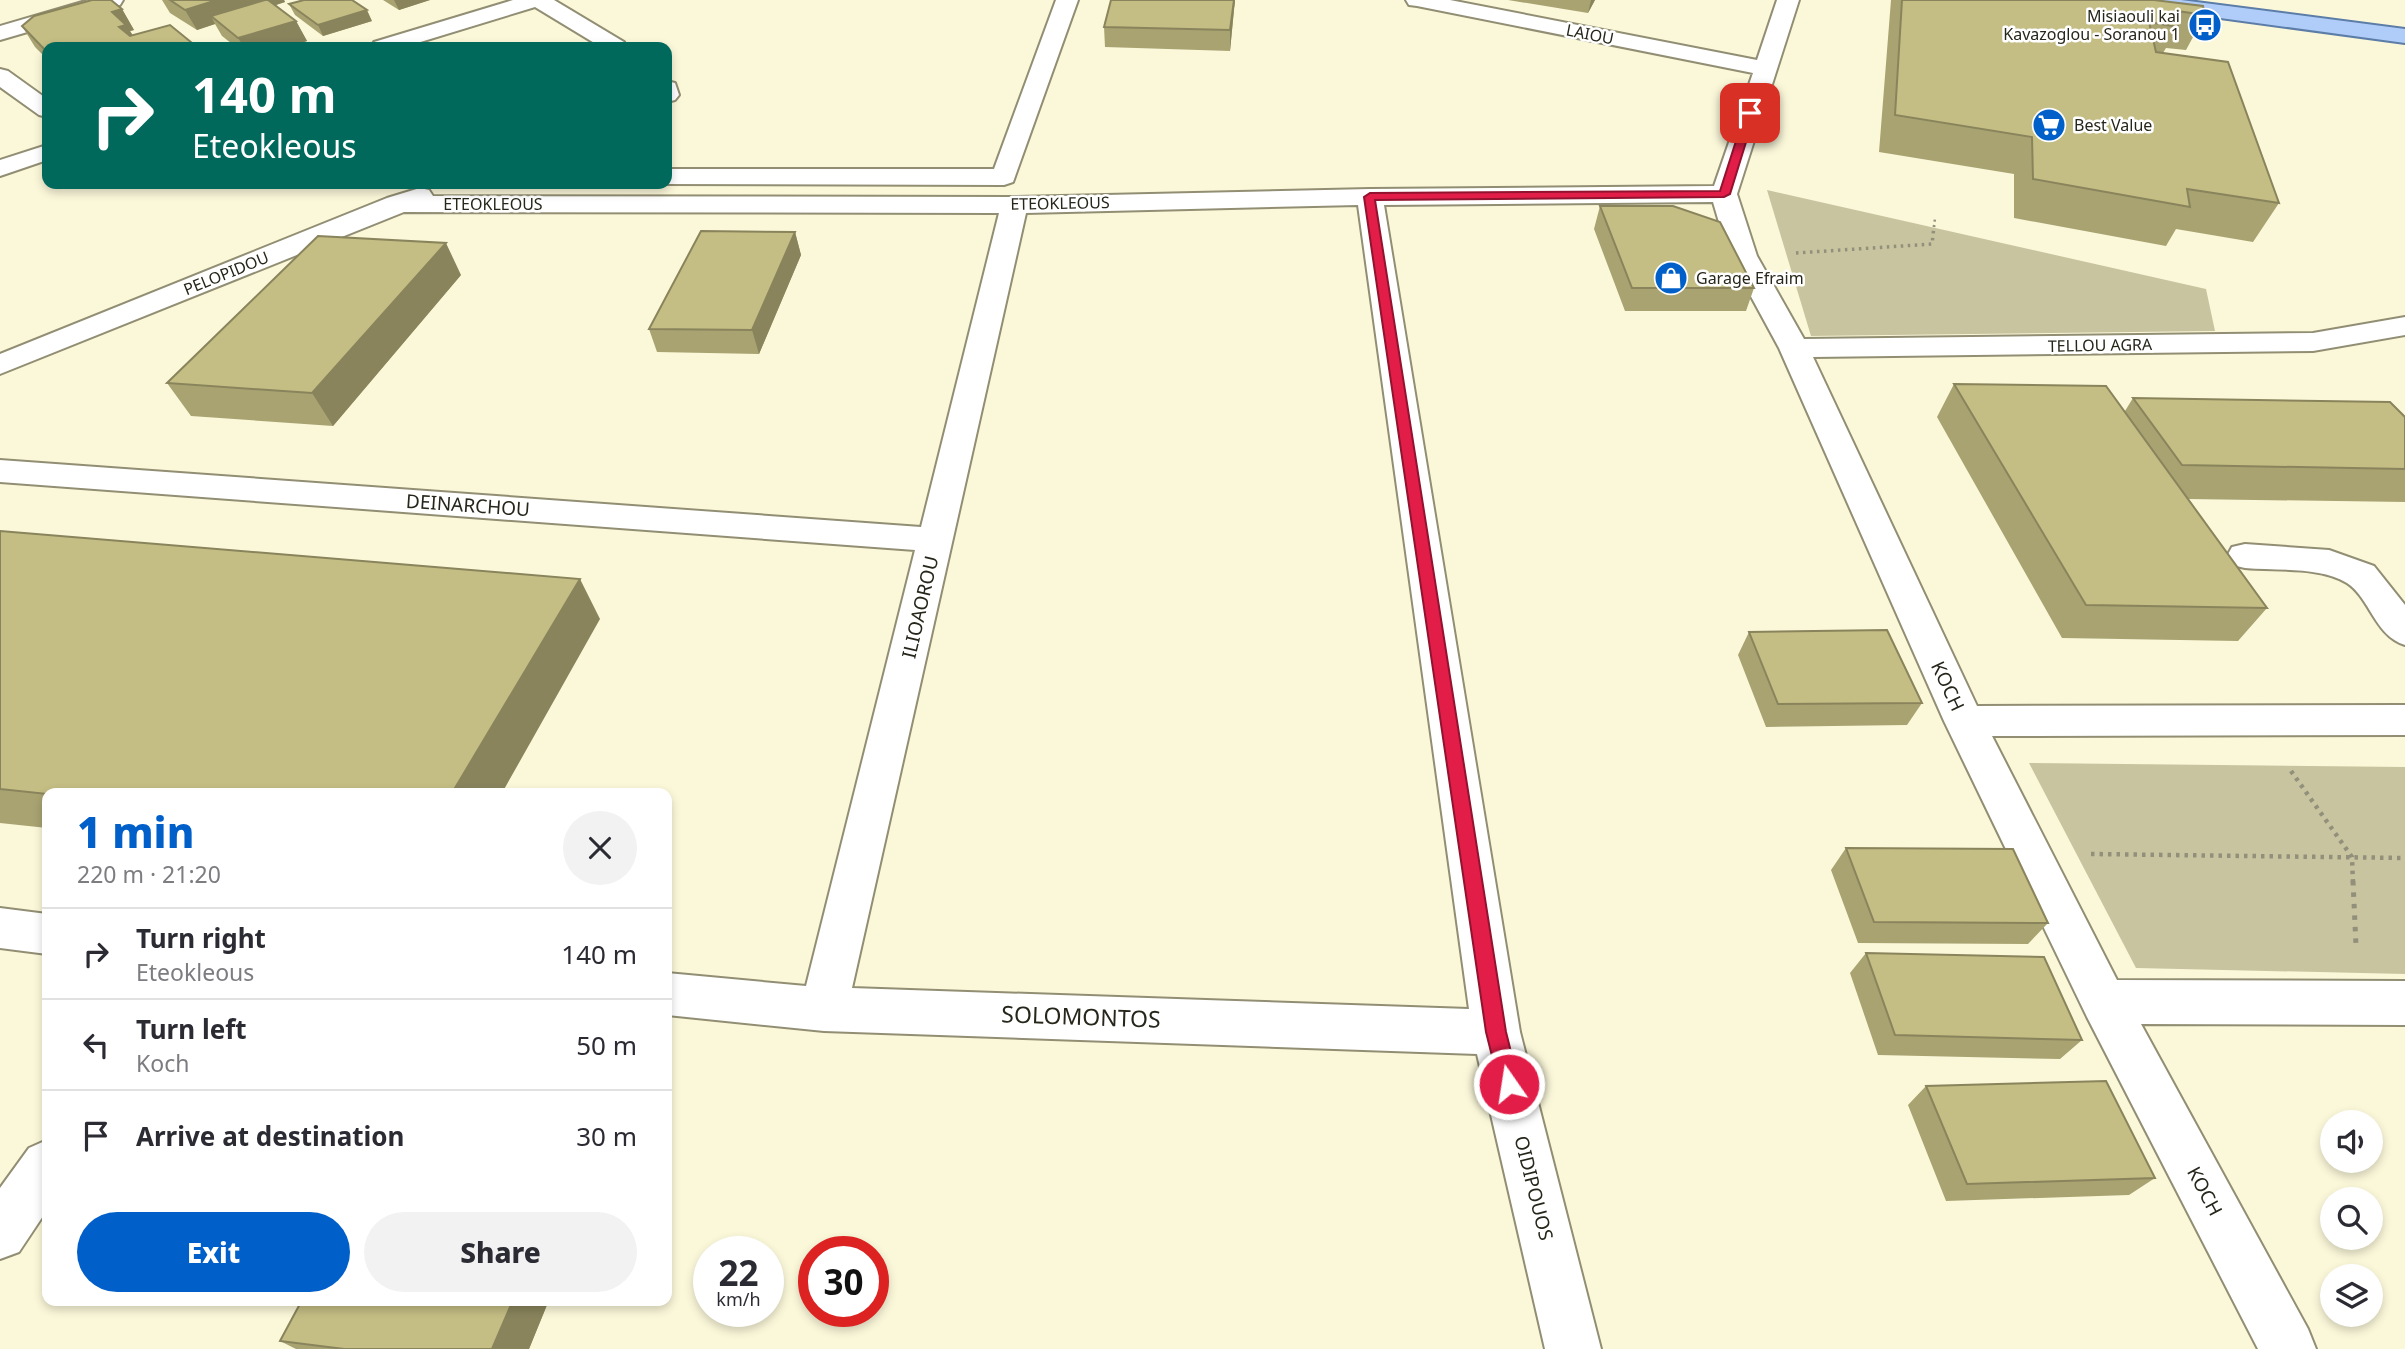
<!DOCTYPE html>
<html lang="en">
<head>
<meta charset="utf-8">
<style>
	:root { --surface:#fff; --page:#f2f2f3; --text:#2b2b33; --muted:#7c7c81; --line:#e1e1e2; --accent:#005fc8 }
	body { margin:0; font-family:"Noto Sans",sans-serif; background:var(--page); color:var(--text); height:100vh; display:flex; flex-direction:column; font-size:26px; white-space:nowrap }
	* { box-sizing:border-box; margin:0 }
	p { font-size:23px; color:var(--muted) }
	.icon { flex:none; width:38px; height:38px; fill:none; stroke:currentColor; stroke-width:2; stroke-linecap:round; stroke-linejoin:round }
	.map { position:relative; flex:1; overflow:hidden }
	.details { position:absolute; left:42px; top:788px; width:630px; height:518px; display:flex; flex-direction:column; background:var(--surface); border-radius:14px; box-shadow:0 4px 10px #0003 }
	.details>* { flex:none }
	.top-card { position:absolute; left:42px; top:42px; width:630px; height:147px; border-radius:14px; box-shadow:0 4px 10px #0003; background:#00695c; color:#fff; overflow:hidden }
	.controls { position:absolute; left:2320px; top:1110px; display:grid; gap:14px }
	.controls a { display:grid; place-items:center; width:63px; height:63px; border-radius:50%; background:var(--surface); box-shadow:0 4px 10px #0003; font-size:35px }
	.speed { position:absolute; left:693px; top:1236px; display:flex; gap:14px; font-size:35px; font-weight:700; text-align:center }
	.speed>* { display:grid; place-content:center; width:91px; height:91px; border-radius:50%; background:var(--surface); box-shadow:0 4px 10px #0003; line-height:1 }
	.speed small { font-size:18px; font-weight:400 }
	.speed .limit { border:10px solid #d22; background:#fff; color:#111 }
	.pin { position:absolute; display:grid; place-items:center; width:60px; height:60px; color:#fff; margin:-30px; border-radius:14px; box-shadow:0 4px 10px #0006 }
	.me { position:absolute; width:77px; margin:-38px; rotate:347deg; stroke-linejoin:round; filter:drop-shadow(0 0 5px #0008) }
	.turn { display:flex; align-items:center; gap:24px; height:147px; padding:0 35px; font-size:32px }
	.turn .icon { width:91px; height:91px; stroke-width:2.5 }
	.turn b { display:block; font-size:49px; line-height:60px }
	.round { display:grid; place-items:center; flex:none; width:74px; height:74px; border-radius:37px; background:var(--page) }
	.overview { display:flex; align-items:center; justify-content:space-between; height:119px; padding:0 35px }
	h1 { font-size:42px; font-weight:800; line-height:52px; color:var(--accent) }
	.primary-button { display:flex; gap:14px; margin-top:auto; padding:14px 35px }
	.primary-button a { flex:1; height:80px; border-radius:42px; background:var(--accent); color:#fff; font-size:28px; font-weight:800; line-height:80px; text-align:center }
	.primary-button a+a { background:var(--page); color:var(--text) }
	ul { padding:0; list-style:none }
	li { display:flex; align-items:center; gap:21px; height:91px; padding:0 35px; border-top:2px solid var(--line) }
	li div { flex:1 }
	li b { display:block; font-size:26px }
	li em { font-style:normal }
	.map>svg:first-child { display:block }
</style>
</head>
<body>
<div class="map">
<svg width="2405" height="1349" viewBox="0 0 2405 1349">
	<rect width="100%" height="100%" fill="#fbf8da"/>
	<path fill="#c8c4a0" d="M1767 190 2206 289 2215 331 1811 336Z
		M2029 763 2405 767V974L2136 968Z"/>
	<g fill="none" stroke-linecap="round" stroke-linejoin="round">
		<defs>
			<path id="minor" d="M89 0H123L120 5 0 40V26Z
				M513 0H554L624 42 627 47H601L535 7 404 47H371L374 42Z
				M1056 0H1078L1013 182 1004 185 663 184H667V169H994Z
				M1406 0H1450L1757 60 1777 0H1799L1737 194 1757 256 1804 339 2313 333 2405 317V335L2313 351 1813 357 1977 706 2405 705V735L1992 736 2117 980 2405 981V1025L2141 1024 2308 1329 2316 1349H2258L2087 1017 1944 721 1779 348 1729 256 1713 202 1384 205 1520 1032 1601 1349H1545L1477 1054 824 1031 667 1015V973L806 986 915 550 0 482V460L921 527 999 213 404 212 0 374V354L387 198 420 188 429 190 433 196 1014 197 1370 189 1714 186 1753 73 1417 6 1409 5ZM1358 205 1469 1009 852 988 1026 213Z
				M0 69 8 71 47 99V117L39 115 0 87Z
				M667 81 675 83 679 95 675 100 667 102Z
				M47 145V160L0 176V160Z
				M2245 544 2329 550 2374 566 2405 605V645C2375 636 2370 598 2347 583 2319 566 2276 571 2245 568L2232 565 2227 556 2232 547Z
				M0 908 47 914V954L0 948Z
				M47 1140V1210L19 1252 0 1259V1188L29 1148Z"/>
			<path id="major" d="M2121 0H2181L2405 29V43L2132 6 2124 5Z"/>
		</defs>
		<use href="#minor" stroke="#918e73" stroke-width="4"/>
		<use href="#major" stroke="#5c7da7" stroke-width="4"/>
		<path stroke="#92907b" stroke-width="2.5" stroke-dasharray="2 3.5" stroke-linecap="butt" d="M1934 227 1935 218"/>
		<path stroke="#92907b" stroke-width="3.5" stroke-dasharray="2.5 4.5" stroke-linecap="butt" d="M1796 253 1932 244 1934 226"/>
		<path stroke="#92907b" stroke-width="4.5" stroke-dasharray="3.5 5" stroke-linecap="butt" d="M2291 771 2352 857 2353 883
			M2091 854 2405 858"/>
		<path stroke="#92907b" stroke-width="5" stroke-dasharray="4.5 7" stroke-linecap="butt" d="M2353 881 2356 946"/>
		<use href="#minor" fill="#fff" fill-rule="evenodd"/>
		<use href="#major" fill="#afcdf8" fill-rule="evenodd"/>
	</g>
	<path fill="#a9a372" d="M162 0H284L285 2 276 5 296 21 307 41 288 47H236L222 36 215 24 197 30 170 13Z
		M383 0H430L399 10Z
		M1111 0H1235L1230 51 1105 47 1104 27Z
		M1508 0H1595L1588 13Z
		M1891 0H2154L2205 15 2186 50 2166 48 2163 53 2279 203 2253 242 2176 229 2166 246 2014 218V174L1879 152Z
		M289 4 372 21 323 36 295 15Z
		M122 9 134 30 130 31 133 36 197 47H47V59L35 47 22 26Z
		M1600 206 1754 288 1746 311H1625L1594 229Z
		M795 232 801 255 759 354 657 352 649 329Z
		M461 275 333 426 191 416 167 383Z
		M1954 384 2125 411 2133 398 2405 417V502L2188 499 2267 608 2238 641 2062 638 1937 417Z
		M0 531 600 619 47 793V828L0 823Z
		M1749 632 1922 703 1907 725 1766 727 1738 655Z
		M1846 848 2048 923 2028 944 1858 943 1831 870Z
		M1866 953 2082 1040 2060 1059 1878 1055 1850 973Z
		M1926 1086 2155 1178 2129 1195 1946 1201 1908 1105Z
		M302 1300H549L529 1349H296L280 1341Z"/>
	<path fill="#89845c" d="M217 0H284L285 2 220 23 211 16 215 24 197 30 185 10Z
		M394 0H430L399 10Z
		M1234 0H1235L1234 9 1230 51V30Z
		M1591 0H1595L1588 13Z
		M122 9 134 30 130 31 139 45 119 27 112 12Z
		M367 10 372 21 323 36 318 25Z
		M296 21 307 41 288 47H244L238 38Z
		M795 232 801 255 759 354 752 330Z
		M446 243 461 275 333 426 312 393Z
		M580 579 600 619 502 793H452Z
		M513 1300H549L529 1349H492Z"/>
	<path fill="#c4bd84" stroke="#89845c" stroke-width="2" d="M92 0H111L122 9 112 12 126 25 119 27 130 36 170 25 197 47H47V52L22 26 34 16Z
		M170 0H217L185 10Z
		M265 0H268L296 21 238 38 211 16Z
		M304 0H352L367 10 318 25 289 4Z
		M1111 0H1234L1230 30 1104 27Z
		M1902 0H2154L2203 6 2205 15 2177 11 2178 27 2149 22 2156 52 2228 62 2279 203 2187 189 2190 207 2033 179 2032 137 1895 115Z
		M1600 206H1673L1720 222 1754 288H1632Z
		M701 231 795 232 752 330 649 329Z
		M318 236 446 243 312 393 167 383Z
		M1954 384 2106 386 2267 608 2086 605Z
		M2133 398 2390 402 2405 417V469L2182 465Z
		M0 531 580 579 452 793H47V794L0 789Z
		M1887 630 1922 703 1778 704 1749 632Z
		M1846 848 2013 849 2048 923 1874 922Z
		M1866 953 2044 957 2082 1040 1895 1035Z
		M2106 1081 2155 1178 1967 1184 1926 1086Z
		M302 1300H513L492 1349H344L280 1341Z"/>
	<path fill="#e11d48" stroke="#92132f" stroke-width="2" d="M1750 110 1755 113 1730 194 1724 197 1375 200 1506 1032 1519 1084 1516 1091 1509 1094 1502 1091 1499 1084 1486 1032 1364 197 1370 193 1720 191 1745 113Z"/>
	<defs>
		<symbol id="bus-disc" viewBox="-11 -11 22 22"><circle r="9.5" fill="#005fc8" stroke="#fff"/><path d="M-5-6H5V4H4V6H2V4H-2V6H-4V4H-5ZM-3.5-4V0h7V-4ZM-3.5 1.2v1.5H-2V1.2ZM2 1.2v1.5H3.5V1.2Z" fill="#fff"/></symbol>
		<symbol id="supermarket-disc" viewBox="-11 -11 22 22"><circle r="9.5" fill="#005fc8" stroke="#fff"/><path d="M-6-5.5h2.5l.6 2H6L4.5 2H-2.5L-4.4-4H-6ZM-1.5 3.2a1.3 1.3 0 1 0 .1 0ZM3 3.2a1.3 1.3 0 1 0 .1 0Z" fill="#fff"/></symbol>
		<symbol id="shop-disc" viewBox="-11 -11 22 22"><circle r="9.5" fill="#005fc8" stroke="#fff"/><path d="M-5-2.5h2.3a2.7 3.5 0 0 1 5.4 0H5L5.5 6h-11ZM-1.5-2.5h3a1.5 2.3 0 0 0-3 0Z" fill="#fff"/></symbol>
	</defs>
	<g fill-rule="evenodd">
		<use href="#bus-disc" x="2186" y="6" width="38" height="38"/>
		<use href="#supermarket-disc" x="2030" y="106" width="38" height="38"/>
		<use href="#shop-disc" x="1652" y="259" width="38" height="38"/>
	</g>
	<g text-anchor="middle" stroke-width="5" stroke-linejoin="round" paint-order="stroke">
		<g font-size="16" fill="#27261b" stroke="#fff" text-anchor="start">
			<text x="2180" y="22" text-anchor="end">Misiaouli kai<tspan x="2180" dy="18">Kavazoglou - Soranou 1</tspan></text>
			<text x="2074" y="131">Best Value</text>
			<text x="1696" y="284">Garage Efraim</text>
		</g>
		<g font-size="16" fill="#27261b" stroke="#fff">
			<text transform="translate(1590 34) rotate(11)" y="6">LAIOU</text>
			<text transform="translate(1060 203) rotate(-1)" y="6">ETEOKLEOUS</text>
			<text x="493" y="210">ETEOKLEOUS</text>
			<text transform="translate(226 273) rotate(-22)" y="6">PELOPIDOU</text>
			<text transform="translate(2100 345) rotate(-1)" y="6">TELLOU AGRA</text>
		</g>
		<g font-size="19" fill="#27261b" stroke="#fff">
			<text transform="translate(468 505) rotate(4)" y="7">DEINARCHOU</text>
			<text transform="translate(920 607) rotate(-77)" y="7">ILIOAOROU</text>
			<text transform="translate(1948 686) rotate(65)" y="7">KOCH</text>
			<text transform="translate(1534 1188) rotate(76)" y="7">OIDIPOUOS</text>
			<text transform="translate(2205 1191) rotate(62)" y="7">KOCH</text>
		</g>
		<g font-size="23" fill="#27261b" stroke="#fff">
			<text transform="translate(1081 1017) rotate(2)" y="8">SOLOMONTOS</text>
		</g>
	</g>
</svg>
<div class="controls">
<a><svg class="icon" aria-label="sound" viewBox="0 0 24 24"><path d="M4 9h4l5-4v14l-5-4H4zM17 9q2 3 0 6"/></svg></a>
<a><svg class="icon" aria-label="search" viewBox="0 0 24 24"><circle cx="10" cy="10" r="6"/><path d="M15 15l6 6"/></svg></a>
<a><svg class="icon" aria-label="layers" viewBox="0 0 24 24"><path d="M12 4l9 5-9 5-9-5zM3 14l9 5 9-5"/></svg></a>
</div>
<div class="speed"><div>22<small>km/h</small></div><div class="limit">30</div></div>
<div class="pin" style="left:1750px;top:113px;background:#d93025"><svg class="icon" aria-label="arrive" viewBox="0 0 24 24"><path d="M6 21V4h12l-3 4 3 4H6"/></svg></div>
<svg class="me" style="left:1509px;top:1084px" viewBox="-20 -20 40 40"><circle r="17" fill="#e11d48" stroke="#fff" stroke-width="3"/><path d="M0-11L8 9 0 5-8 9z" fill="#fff"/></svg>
<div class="top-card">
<div class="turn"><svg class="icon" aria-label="right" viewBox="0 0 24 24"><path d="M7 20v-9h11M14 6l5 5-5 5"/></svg><div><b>140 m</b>Eteokleous</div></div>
</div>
<section class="details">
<div class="overview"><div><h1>1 min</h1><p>220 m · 21:20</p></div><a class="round"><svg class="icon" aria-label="close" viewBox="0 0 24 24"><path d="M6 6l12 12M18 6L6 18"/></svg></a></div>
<ul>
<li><svg class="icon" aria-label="right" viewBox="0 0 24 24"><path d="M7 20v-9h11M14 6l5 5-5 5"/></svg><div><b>Turn right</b><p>Eteokleous</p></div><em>140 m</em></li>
<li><svg class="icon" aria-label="left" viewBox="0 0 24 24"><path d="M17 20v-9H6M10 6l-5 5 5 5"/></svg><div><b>Turn left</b><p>Koch</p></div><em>50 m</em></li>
<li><svg class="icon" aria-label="arrive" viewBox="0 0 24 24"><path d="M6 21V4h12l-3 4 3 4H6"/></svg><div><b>Arrive at destination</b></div><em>30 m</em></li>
</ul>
<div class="primary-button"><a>Exit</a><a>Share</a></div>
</section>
</div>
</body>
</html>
